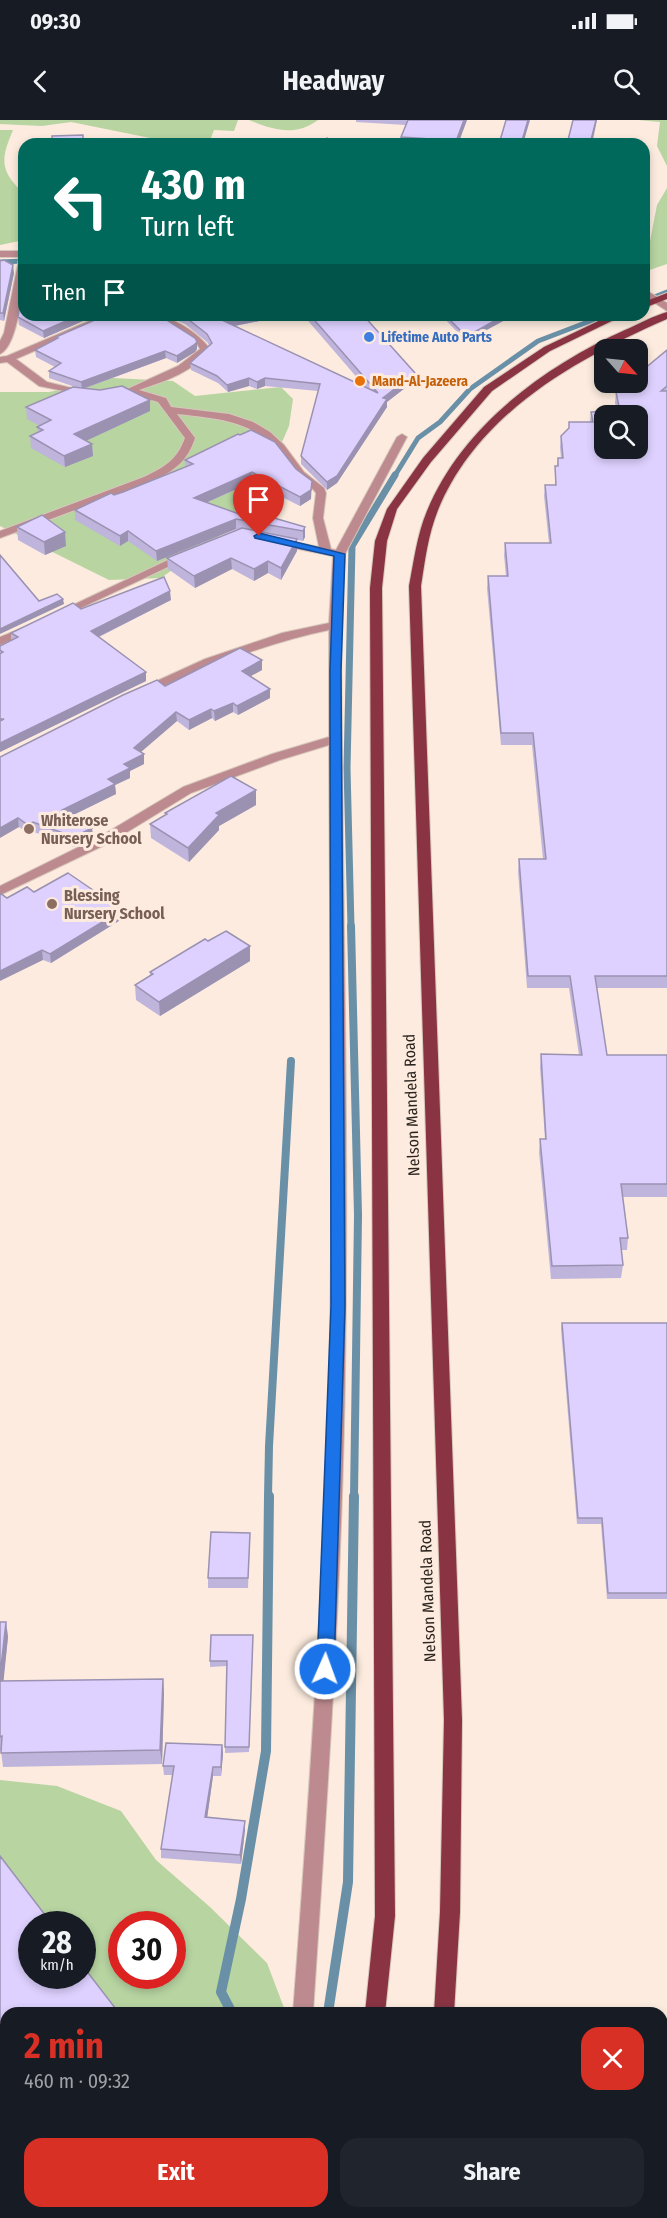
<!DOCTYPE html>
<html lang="en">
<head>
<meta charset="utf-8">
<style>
	:root { --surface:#171b24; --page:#20242c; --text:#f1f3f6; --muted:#9ea1a6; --accent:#d93025 }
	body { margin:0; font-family:"Fira Sans Condensed",sans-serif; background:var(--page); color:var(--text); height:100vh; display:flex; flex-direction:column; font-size:22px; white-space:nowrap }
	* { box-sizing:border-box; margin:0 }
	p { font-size:20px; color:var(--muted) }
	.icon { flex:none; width:33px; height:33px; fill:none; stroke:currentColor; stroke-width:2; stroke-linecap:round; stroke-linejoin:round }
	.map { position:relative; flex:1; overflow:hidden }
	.drawer { position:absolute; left:0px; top:1887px; width:668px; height:212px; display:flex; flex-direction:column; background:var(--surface); border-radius:18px 18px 0 0; box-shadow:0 3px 9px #0003 }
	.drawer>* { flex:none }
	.banner { position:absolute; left:18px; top:18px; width:632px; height:183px; border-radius:18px; box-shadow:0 3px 9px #0003; background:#00695c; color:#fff; overflow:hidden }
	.needle { width:39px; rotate:117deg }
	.tools { position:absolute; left:594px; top:219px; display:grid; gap:12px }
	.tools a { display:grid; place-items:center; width:54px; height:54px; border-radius:12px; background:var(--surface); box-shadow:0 3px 9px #0003; font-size:30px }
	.speed { position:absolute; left:18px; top:1791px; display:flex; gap:12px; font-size:30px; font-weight:700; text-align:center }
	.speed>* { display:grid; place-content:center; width:78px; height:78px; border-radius:50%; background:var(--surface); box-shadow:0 3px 9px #0003; line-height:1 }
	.speed small { font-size:15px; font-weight:400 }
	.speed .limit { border:9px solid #d22; background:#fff; color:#111 }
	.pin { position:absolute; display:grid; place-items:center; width:51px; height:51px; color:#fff; margin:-62px -26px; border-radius:50% 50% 50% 0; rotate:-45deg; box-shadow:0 0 6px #0007 }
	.pin .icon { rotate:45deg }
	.me { position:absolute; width:66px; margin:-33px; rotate:2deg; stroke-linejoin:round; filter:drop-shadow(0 0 4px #0008) }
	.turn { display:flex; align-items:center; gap:21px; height:126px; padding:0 24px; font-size:27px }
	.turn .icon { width:78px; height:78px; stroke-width:2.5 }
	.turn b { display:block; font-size:42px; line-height:51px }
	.then { display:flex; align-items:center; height:57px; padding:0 24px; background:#0003; gap:12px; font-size:22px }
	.round { display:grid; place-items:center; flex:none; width:63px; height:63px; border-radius:18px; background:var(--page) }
	.head { display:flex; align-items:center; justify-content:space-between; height:102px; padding:0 24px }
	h1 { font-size:36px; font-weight:700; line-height:45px; color:var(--accent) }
	.button { display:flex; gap:12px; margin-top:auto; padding:12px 24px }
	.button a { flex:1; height:69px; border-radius:18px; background:var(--accent); color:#fff; font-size:24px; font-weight:700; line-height:69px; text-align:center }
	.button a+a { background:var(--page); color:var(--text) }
	.status { display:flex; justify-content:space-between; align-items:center; height:42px; padding:0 30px; background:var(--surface); direction:ltr }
	.status svg { height:16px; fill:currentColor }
	header { display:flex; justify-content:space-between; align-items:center; height:78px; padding:0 24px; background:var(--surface); font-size:27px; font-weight:700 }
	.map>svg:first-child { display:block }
</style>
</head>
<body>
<div class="status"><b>09:30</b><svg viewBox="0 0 49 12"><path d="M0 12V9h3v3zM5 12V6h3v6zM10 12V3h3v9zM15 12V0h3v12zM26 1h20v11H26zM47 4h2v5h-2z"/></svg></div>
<header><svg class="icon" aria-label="back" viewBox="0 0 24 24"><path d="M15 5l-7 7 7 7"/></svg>Headway<svg class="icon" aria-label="search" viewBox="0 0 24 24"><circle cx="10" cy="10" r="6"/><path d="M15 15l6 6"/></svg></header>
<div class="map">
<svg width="667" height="2098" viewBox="0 0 667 2098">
	<rect width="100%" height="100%" fill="#fcebde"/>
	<path fill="#b7d4a1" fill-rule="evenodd" d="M0 0H238L234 11 214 10 209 23 180 24 71 2 42 6 0 4Z
		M249 0H318C295 17 273 10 249 0Z
		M638 0H667V46L657 26 660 2Z
		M0 10H13C0 41 0 50 24 74V120L0 125Z
		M667 68V144L644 152 657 85Z
		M113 258 173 261 195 276 281 267 293 279 289 306 251 393 161 458 109 460 0 406V272H49Z
		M0 1660 57 1666 121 1691 156 1740 210 1787 267 1843 286 1893H6V2077L0 2072ZM32 1804H82V1856H32ZM122 1804H172V1856H122Z
		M25 2093H255L252 2098H33Z"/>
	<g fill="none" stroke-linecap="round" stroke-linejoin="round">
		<path stroke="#6990a7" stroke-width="5" d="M0 142 24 141
			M644 181 667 172
			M394 357 418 318 440 302 470 269 538 221 606 195"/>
		<path stroke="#6990a7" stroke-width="7" d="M351 807 347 648 352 426 395 355"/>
		<path stroke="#6990a7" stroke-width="8" d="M351 806 358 1095 354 1377
			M268 1377 269 1326 291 941"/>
		<path stroke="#6990a7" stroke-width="10" d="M232 1893 221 1872 241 1779 266 1631 269 1376
			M328 1893 348 1762 354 1376
			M662 2079 667 2078
			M158 2098 168 2092"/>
		<defs>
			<path id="minor" d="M24 136C24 156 20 225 0 234V221L4 213 19 139Z
				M103 195H117L16 239 47 262 88 272V276L39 266 7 242 0 243V237L7 236Z
				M151 195C171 195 199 213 210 229 194 252 165 261 139 270L166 278 171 287 229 294 253 302 270 312 284 325 304 352 324 368 326 373 323 398 331 429 336 430 397 317 402 314 407 317 345 434 341 505C342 754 349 1003 345 1252 342 1466 327 1679 313 1893H293C307 1706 320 1520 327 1333 335 1097 330 861 329 625L280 640 191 673 111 722 0 775V766L101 716 183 667 272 634 329 617V510C266 523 207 547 147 573L143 574 137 570 205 539 282 513 329 503 333 436 278 425 272 422 278 419 319 427 313 398 316 373C311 365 301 362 295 355 288 347 283 336 276 328 249 300 214 298 177 294L195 318C187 342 174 351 152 361L0 418V411L144 357C165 347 177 340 185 318L158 282 123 271 178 246 200 229 197 224Z
				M185 432 191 435 189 437 64 496H56L54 494Z
				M30 505 36 508 34 510 0 525V517Z"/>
			<path id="tertiary" d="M0 131H24V137H0Z
				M644 169 667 183V191L644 176Z"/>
			<path id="primary" d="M667 173V179L644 188V182Z
				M667 192V199C576 239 478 293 438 390 428 415 425 440 421 466L462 1600 460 1792 454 1893H434L440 1792 444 1600 409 466C414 440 417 415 427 391 462 306 545 246 625 210 639 204 653 196 667 192Z
				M611 195H624L550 231 492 271 431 342 397 389 387 421 382 468 395 1796 385 1893H365L375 1796 370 468 375 421 387 389 423 338 484 267 544 227Z
				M337 2092H359L357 2098H335Z
				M414 2092H436L435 2098H413Z"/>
		</defs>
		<use href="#minor" stroke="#d7c7bb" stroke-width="2"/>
		<use href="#tertiary" stroke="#d7c7bb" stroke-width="2"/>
		<use href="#primary" stroke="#d7c7bb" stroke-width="2"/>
		<use href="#minor" fill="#bd8a8f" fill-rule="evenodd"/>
		<use href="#tertiary" fill="#bd8a8f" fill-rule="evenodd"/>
		<use href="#primary" fill="#893343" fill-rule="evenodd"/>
	</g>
	<path fill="#bfb4db" d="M356 0H467L458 24H401V17L406 5 356 2Z
		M0 141 14 153 4 201 0 200Z
		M24 195H97L44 218 19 205 18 197Z
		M163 195H289L235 206 366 268 303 195H363L414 261 387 282V287L337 363 327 370 301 344V336L318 271 265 266 257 269 249 266 228 272 218 263 191 250 190 243 209 225 207 222 185 204Z
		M441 195H514L470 219 460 215Z
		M56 217 197 222V229L195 232 177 243 166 238 86 268 150 291 86 321 92 324 93 336 65 347 31 328 30 316 38 312 37 307 40 306 27 299 26 287 75 267 49 258V251L55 247 36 237 35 230 56 219Z
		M667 230V868H597L607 935H667V1077H623L628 1118 627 1130H621L623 1145 621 1158 551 1159 539 1032 540 1019H545L540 947 541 934 579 935 569 868H527L518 751 519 739H543L532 625H501L487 468 488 456H506L504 435 505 423H549L544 376 545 365H555V346H557L558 338H561L560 327 561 316 590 302 591 292 617 291 615 283 616 272Z
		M238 314 311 379 300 386 252 362 206 383 256 400 305 407V417L303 421 297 420V431L281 460 268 453 254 461 232 449 195 468 168 449 167 438 238 409H236L157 441 128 421 120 426 75 400V390L123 372 185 348V340Z
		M17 407 66 426 45 435 18 420Z
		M171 480 99 517 146 552V561L0 632V526L11 520V513L81 489Z
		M262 540V550L250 556 270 569V578L238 595 233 592 215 601 212 598 189 610 177 601 141 632 144 644 130 651V658L115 665 116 674 71 696 92 708 93 718 74 727 34 712 29 714 19 707 0 637 165 566Z
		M256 685 219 706V710L189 742 151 718 150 704 165 695V693Z
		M34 772 122 799 51 843 43 840 7 778Z
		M208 821 250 841 160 896 136 880 135 865 150 855V852Z
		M562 1203H667V1479H607L601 1404H577L561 1209Z
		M250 1413 248 1468H208V1458Z
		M0 1502H6L8 1517 3 1561 163 1559 164 1573 162 1644 3 1647 1 1631H0Z
		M253 1520 249 1632 225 1633 227 1546 210 1547V1541Z
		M222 1625 223 1634 221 1656H213L207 1698 245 1710 241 1744 161 1738V1729L173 1655H164L163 1646Z
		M0 1736 6 1893V2058L0 2050Z
		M666 1986H667V2005L665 1993Z"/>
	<path fill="#9b92b2" d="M464 0H467L458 24H455Z
		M528 0H530L523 24H521Z
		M596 0H597L592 24H590Z
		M328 18V24H322Z
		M13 145 14 153 4 201 3 193Z
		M80 195H97L44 218 43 211Z
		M252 195H289L224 208V201Z
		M505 195H514L470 219 471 214Z
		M197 222V229L195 232 177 243V236Z
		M165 231 166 238 82 269 81 262Z
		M415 253 414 261 387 282V287L337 363 327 370V362L383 278Z
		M249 258V266L228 272 227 265Z
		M265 258V266L257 269V262Z
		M150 280V291L75 326 74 314Z
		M92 324 93 336 65 347 64 336Z
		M252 352V362L194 388V378Z
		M312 361 311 379 300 386V377Z
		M236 399V409L157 441 156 431Z
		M305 407V417L303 421V411Z
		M128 411V421L120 426V416Z
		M65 412 66 426 45 435 44 422Z
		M297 419V431L281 460V448Z
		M231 438 232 449 195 468 194 456Z
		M268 441V453L254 461V449Z
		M170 471 171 480 92 520 91 511Z
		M63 479 64 484 0 514V509Z
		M262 540V550L242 561V551Z
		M146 552V561L0 632V623Z
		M270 569V578L238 595 237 586Z
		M233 583V592L215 601 214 591Z
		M211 589 212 598 189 610V600Z
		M176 592 177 601 135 637 134 628Z
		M144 634V644L130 651V658L115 665 116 674 63 700 62 690 108 659 124 644Z
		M256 670V685L219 706V710L189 742 188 728 216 693Z
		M18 698 19 707 0 718V708Z
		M33 702 34 712 29 714 28 705Z
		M92 708 93 718 74 727V717Z
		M122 790V799L51 843 50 834Z
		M250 826V841L160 896 159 882Z
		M42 830 43 840 0 861V851Z
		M6 1502 8 1517 2 1576 0 1564V1556Z
		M163 1559 164 1573 162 1644 160 1630Z
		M222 1625 223 1634 221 1656V1647Z
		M213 1647V1656L206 1706 205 1697Z
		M245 1701V1710L241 1744 240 1735Z
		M95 2092H107L98 2098H86Z"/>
	<path fill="#ded1ff" stroke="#9b92b2" stroke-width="1.5" fill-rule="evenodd" d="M408 0H464L455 24H429L430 19 401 17Z
		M506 0H528L521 24H499Z
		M573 0H596L590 24H567Z
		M83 15V24H52V16Z
		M328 18 322 24H312Z
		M4 140 13 145 3 193H0V141Z
		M24 157V195H80L43 211 18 197Z
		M106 195H159L195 218 197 222 194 225 177 236 165 231 81 262 49 251 61 243 35 230 58 218 56 217Z
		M180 195H252L224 201 378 273 310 195H363L415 253 383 278 387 279 337 356 327 362 301 336 320 264 265 258 257 262 249 258 227 265 217 256 190 243 212 223 207 214 185 197Z
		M445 195H505L471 214 460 210Z
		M667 230V266L661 271H667V856H595L607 935H667V1064H621L628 1118H620L623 1145 552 1146 540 1019H546L541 934 582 935 570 856H528L519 739H546L533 613H501L488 456H508L505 423H551L545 365H556L555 346H558V338H563L561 316 569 308V302H593L591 292 620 291 616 272 627 262H638V254ZM604 296H638V328H604Z
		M122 266 150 280 74 314 92 324 64 336 30 316 43 310 37 307 51 300 26 287 73 267 100 270Z
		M251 310 275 322 296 349 312 361 311 370 300 377 252 352 194 378 256 400 264 395 305 407 303 411 236 399 156 431 128 411 120 416 75 390 111 373 114 375 123 372 193 344 185 340 238 314 240 315Z
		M42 395 65 412 44 422 17 407Z
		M242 408 297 419 281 448 268 441 254 449 231 438 194 456 167 438Z
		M0 435 39 481 57 474 63 479 0 509Z
		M164 457 170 471 91 511 146 552 0 623V601L4 599H0V534L3 532 0 530V526L18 517 11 513 73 483 81 489Z
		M240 528 262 540 242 551 270 569 237 586 233 583 214 591 211 589 189 600 176 592 134 628 144 634 124 644 130 648 108 659 115 664 62 690 92 708 74 717 33 702 28 705 18 698 0 708V637L123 575 157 560 165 566Z
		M231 656 256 670 216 693 219 695 188 728 150 704 167 694 165 693Z
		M68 753 122 790 50 834 42 830 0 851V773L7 778 27 767 34 772Z
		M226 811 250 826 159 882 135 865 153 854 150 852 205 819 208 821Z
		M562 1203H667V1473H608L602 1398H578Z
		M211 1412 250 1413 248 1458H208Z
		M0 1502H6L0 1556Z
		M211 1515H253L249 1627H225L227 1541H210Z
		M163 1559 160 1630 1 1633 2 1616 0 1617V1561Z
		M166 1623 222 1625 221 1647H213L205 1697 245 1701 240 1735 161 1729 174 1646H163Z
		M0 1736 52 1804H32V1856H82V1845L119 1893H6V2054L0 2045Z
		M25 2092H95L86 2098H20L19 2096Z"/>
	<path fill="#1a73e8" stroke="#114b97" stroke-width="1.5" d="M259 413 345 434 341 551 345 1186 334 1549 331 1554 325 1556 320 1554 317 1549 331 1186 330 551 334 436 255 418 254 416Z"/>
	<circle fill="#3f7fe0" stroke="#fcebde" stroke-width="2" cx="369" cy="217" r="6"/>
	<circle fill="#e8710a" stroke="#fcebde" stroke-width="2" cx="360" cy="261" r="6"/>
	<g fill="#8d6e63" stroke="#fcebde" stroke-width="2">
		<circle cx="29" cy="709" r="6"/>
		<circle cx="52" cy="784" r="6"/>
	</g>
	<g text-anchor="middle" stroke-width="6" stroke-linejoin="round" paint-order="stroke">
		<g font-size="14" font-weight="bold" fill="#366cbe" stroke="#fcebde" text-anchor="start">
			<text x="381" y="222">Lifetime Auto Parts</text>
		</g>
		<g font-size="14" font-weight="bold" fill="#c56008" stroke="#fcebde" text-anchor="start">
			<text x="372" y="266">Mand-Al-Jazeera</text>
		</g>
		<g font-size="16" font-weight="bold" fill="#785e54" stroke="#fcebde" text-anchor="start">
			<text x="41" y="706">Whiterose<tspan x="41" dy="18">Nursery School</tspan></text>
			<text x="64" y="781">Blessing<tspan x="64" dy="18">Nursery School</tspan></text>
		</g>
		<g font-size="16" fill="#2c241e" stroke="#fcebde">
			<text transform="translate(411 985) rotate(-92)" y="6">Nelson Mandela Road</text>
			<text transform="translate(427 1471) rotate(-92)" y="6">Nelson Mandela Road</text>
		</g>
	</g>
</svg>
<div class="tools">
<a><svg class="needle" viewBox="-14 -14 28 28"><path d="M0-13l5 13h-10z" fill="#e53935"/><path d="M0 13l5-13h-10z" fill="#9ea1a6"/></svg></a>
<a><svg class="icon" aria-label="search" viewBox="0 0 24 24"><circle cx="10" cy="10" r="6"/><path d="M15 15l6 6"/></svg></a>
</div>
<div class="speed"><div>28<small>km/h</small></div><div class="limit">30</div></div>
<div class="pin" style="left:259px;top:416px;background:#d93025"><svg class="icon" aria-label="arrive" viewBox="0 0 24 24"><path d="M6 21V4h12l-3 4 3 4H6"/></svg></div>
<svg class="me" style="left:325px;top:1549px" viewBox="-20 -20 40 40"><circle r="17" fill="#1a73e8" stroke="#fff" stroke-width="3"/><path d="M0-11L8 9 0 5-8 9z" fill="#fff"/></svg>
<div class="banner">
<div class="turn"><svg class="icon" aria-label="left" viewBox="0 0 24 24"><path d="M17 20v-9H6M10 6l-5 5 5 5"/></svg><div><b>430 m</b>Turn left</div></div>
<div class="then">Then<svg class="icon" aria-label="arrive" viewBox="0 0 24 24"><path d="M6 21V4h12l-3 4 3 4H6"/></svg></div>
</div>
<section class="drawer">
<div class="head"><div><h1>2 min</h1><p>460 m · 09:32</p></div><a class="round" style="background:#d93025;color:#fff"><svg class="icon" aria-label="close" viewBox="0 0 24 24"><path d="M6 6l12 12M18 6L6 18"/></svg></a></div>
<div class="button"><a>Exit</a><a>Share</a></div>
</section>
</div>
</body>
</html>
